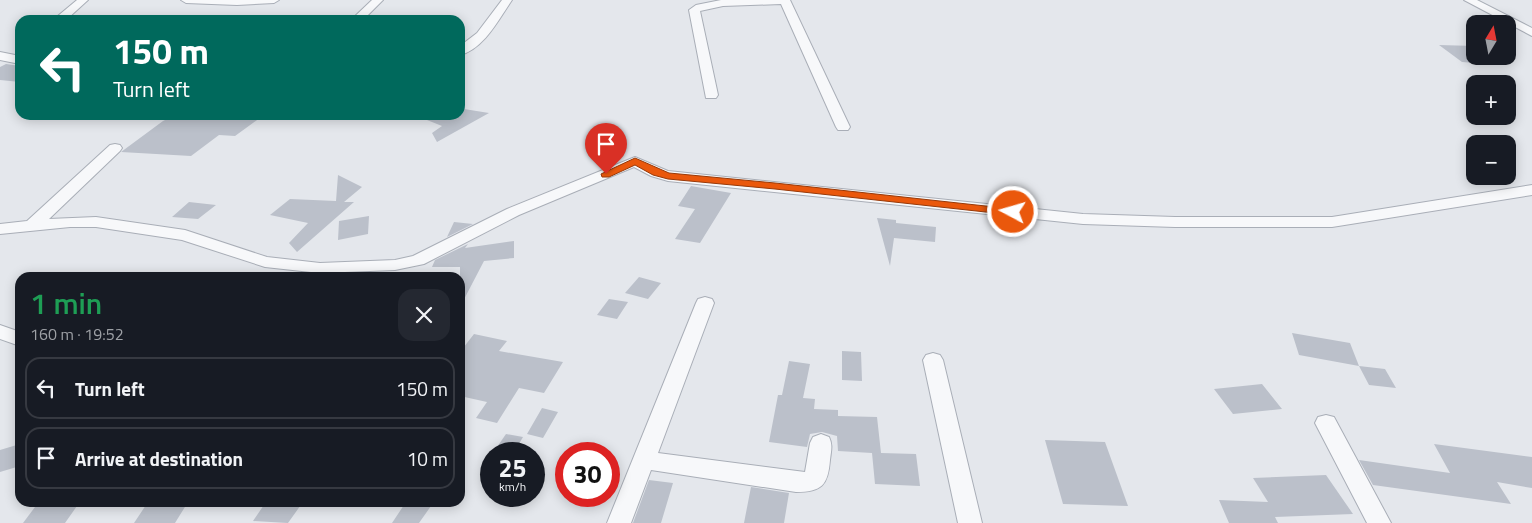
<!DOCTYPE html>
<html lang="en">
<head>
<meta charset="utf-8">
<style>
	:root { --surface:#171b24; --page:#242831; --text:#f1f3f6; --muted:#9ea1a6; --line:#363941 }
	body { margin:0; font-family:"Titillium Web",sans-serif; background:var(--page); color:var(--text); height:100vh; display:flex; flex-direction:column; font-size:19px; white-space:nowrap }
	* { box-sizing:border-box; margin:0 }
	p { font-size:16px; color:var(--muted) }
	.icon { flex:none; width:28px; height:28px; fill:none; stroke:currentColor; stroke-width:2; stroke-linecap:round; stroke-linejoin:round }
	.map { position:relative; flex:1; overflow:hidden }
	.panel { position:absolute; left:15px; top:272px; width:450px; height:235px; display:flex; flex-direction:column; background:var(--surface); border-radius:15px; box-shadow:0 2px 12px #0003 }
	.panel>* { flex:none }
	.top-card { position:absolute; left:15px; top:15px; width:450px; height:105px; border-radius:15px; box-shadow:0 2px 12px #0003; background:#00695c; color:#fff; overflow:hidden }
	.needle { width:32px; rotate:10deg }
	.buttons { position:absolute; left:1466px; top:15px; display:grid; gap:10px }
	.buttons a { display:grid; place-items:center; width:50px; height:50px; border-radius:10px; background:var(--surface); box-shadow:0 2px 12px #0003; font-size:25px }
	.speed { position:absolute; left:480px; top:442px; display:flex; gap:10px; font-size:25px; font-weight:700; text-align:center }
	.speed>* { display:grid; place-content:center; width:65px; height:65px; border-radius:50%; background:var(--surface); box-shadow:0 2px 12px #0003; line-height:1 }
	.speed small { font-size:12px; font-weight:400 }
	.speed .limit { border:8px solid #d22; background:#fff; color:#111 }
	.pin { position:absolute; display:grid; place-items:center; width:42px; height:42px; color:#fff; margin:-51px -21px; border-radius:50% 50% 50% 0; rotate:-45deg; box-shadow:0 0 5px #0007 }
	.pin .icon { rotate:45deg }
	.me { position:absolute; width:55px; margin:-28px; rotate:276deg; stroke-linejoin:round; filter:drop-shadow(0 0 4px #0008) }
	.turn { display:flex; align-items:center; gap:18px; height:105px; padding:0 15px; font-size:22px }
	.turn .icon { width:65px; height:65px; stroke-width:2.5 }
	.turn b { display:block; font-size:35px; line-height:42px }
	.round { display:grid; place-items:center; flex:none; width:52px; height:52px; border-radius:15px; background:var(--page) }
	.headline { display:flex; align-items:center; justify-content:space-between; height:85px; padding:0 15px }
	h1 { font-size:30px; font-weight:600; line-height:38px; color:#1e9e55 }
	ul { padding:0; list-style:none }
	li { display:flex; align-items:center; gap:15px; height:62px; margin:0 10px 8px; padding:0 5px; border:2px solid var(--line); border-radius:15px }
	li div { flex:1 }
	li b { display:block; font-size:19px }
	li em { font-style:normal }
	.map>svg:first-child { display:block }
</style>
</head>
<body>
<div class="map">
<svg width="1532" height="523" viewBox="0 0 1532 523">
	<rect width="100%" height="100%" fill="#e4e7ec"/>
	<path fill="#bbc0ca" d="M1439 45 1475 46V63L1462 62Z
		M6 64 20 66V82L0 80V67Z
		M464 109 489 113 437 142 432 133 442 126 417 116 460 115V112Z
		M175 115H264L235 136 219 135 191 156 121 152 163 121Z
		M338 175 362 187 344 202H354L297 252 289 243 308 223 270 215 290 199 336 201Z
		M691 186 731 193 700 243 675 239 695 209 678 206Z
		M189 202 216 205 198 219 172 217Z
		M369 216 368 234 338 240 339 221Z
		M877 218 896 220V223L936 227 935 242 894 238 890 266Z
		M454 222 473 224 447 237Z
		M514 241V258L484 261 460 307V267H432L435 260 468 244 465 248Z
		M639 277 661 283 648 299 625 293Z
		M609 299 628 302 617 319 597 315Z
		M1292 333 1350 343 1359 366 1299 355Z
		M474 334 507 341 499 351 563 362 544 393 519 388 497 423 476 418 487 402 460 396V352Z
		M842 351 861 352 862 381 842 380Z
		M789 361 810 364 803 398 815 399 814 409 838 410V416L877 417 881 453 916 454 920 486 875 484 872 453 838 451 837 436 822 432 810 434 807 447 769 442 778 395H782Z
		M1359 366 1385 369 1396 388 1369 385Z
		M1262 384 1282 409 1233 414 1214 389Z
		M542 408 558 412 543 438 527 434Z
		M506 434 523 437 513 454 495 450Z
		M1045 440 1105 442 1128 506 1063 504Z
		M20 444V466L0 472V450Z
		M1434 444 1532 457V488L1497 482 1511 504 1373 485 1359 460 1450 473Z
		M1326 475 1353 514 1275 517 1278 523H1229L1219 500 1268 502 1253 478Z
		M649 480 673 483 661 523H633Z
		M751 487 789 493 784 523H744Z
		M148 502H188L175 523H134Z
		M266 502H303L288 523 253 521Z
		M406 502 431 506 419 523H392Z
		M77 506 65 523H23L35 507Z"/>
	<g fill="none" stroke-linecap="round" stroke-linejoin="round">
		<defs>
			<path id="minor" d="M77 0H88L66 20H53Z
				M181 0H279L274 3 237 5 186 3Z
				M372 0H383L363 20H351Z
				M502 0H512C499 19 484 49 460 55V46L477 33Z
				M721 0H790L850 127 848 130H838L836 127 781 4 723 6 700 11 718 95 716 98H706L689 10 696 5Z
				M1464 0H1477L1532 28V36Z
				M0 52 20 56V64L0 60Z
				M115 144 120 145 122 148 120 151 49 219 96 217 185 230 267 257 320 263 395 260 413 256 507 209 635 157 668 171 1083 214 1175 217H1332L1532 185V195L1332 227H1175L1083 224 668 181 651 176 634 167 519 215 424 264 395 270 320 273 265 267 182 240 96 227H70L0 234V224L27 221 110 145Z
				M705 297 712 299 714 303 658 453 805 472 810 443 813 437 821 434 829 437C833 445 831 451 830 460 828 485 822 492 796 492L651 470 631 523H607L696 303 698 299Z
				M0 325 20 332V346L0 339Z
				M933 353 940 355 943 360 982 523H958L923 360 926 355Z
				M1326 415 1334 417 1391 523H1367L1315 423 1318 417Z"/>
		</defs>
		<use href="#minor" stroke="#a9aeb7" stroke-width="2"/>
		<use href="#minor" fill="#f7f8fa" fill-rule="evenodd"/>
	</g>
	<path fill="#ea580c" stroke="#983908" d="M635 158 669 173 775 183 1013 209 1018 212 1013 215 775 189 668 179 653 175 635 165 609 177H602L601 174Z"/>
</svg>
<div class="buttons">
<a><svg class="needle" viewBox="-14 -14 28 28"><path d="M0-13l5 13h-10z" fill="#e53935"/><path d="M0 13l5-13h-10z" fill="#9ea1a6"/></svg></a>
<a>+</a>
<a>−</a>
</div>
<div class="speed"><div>25<small>km/h</small></div><div class="limit">30</div></div>
<div class="pin" style="left:606px;top:174px;background:#d93025"><svg class="icon" aria-label="arrive" viewBox="0 0 24 24"><path d="M6 21V4h12l-3 4 3 4H6"/></svg></div>
<svg class="me" style="left:1013px;top:212px" viewBox="-20 -20 40 40"><circle r="17" fill="#ea580c" stroke="#fff" stroke-width="3"/><path d="M0-11L8 9 0 5-8 9z" fill="#fff"/></svg>
<div class="top-card">
<div class="turn"><svg class="icon" aria-label="left" viewBox="0 0 24 24"><path d="M17 20v-9H6M10 6l-5 5 5 5"/></svg><div><b>150 m</b>Turn left</div></div>
</div>
<section class="panel">
<div class="headline"><div><h1>1 min</h1><p>160 m · 19:52</p></div><a class="round"><svg class="icon" aria-label="close" viewBox="0 0 24 24"><path d="M6 6l12 12M18 6L6 18"/></svg></a></div>
<ul>
<li><svg class="icon" aria-label="left" viewBox="0 0 24 24"><path d="M17 20v-9H6M10 6l-5 5 5 5"/></svg><div><b>Turn left</b></div><em>150 m</em></li>
<li><svg class="icon" aria-label="arrive" viewBox="0 0 24 24"><path d="M6 21V4h12l-3 4 3 4H6"/></svg><div><b>Arrive at destination</b></div><em>10 m</em></li>
</ul>
</section>
</div>
</body>
</html>
